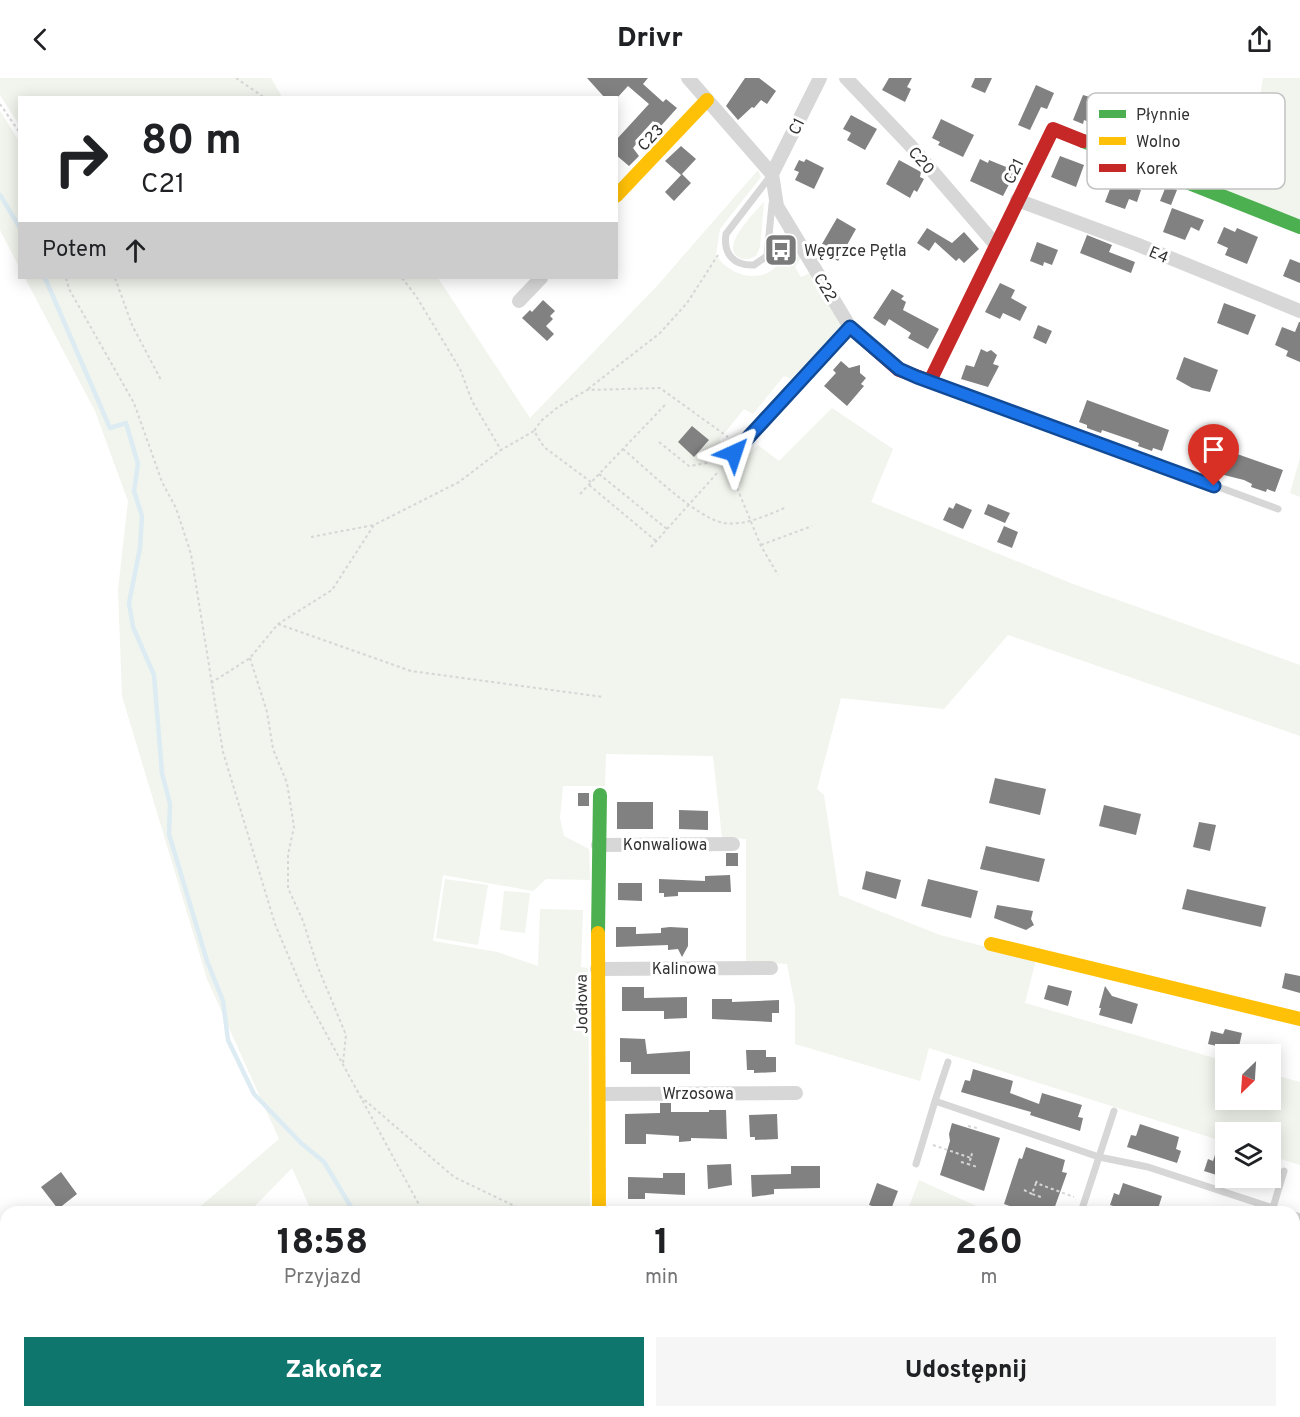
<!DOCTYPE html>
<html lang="pl">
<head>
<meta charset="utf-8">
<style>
	:root { --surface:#fff; --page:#f6f6f6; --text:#202124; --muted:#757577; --accent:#0f766e }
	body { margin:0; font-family:Overpass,sans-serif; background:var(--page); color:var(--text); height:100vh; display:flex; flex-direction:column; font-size:22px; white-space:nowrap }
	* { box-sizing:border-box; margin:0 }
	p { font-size:20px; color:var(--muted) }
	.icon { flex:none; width:33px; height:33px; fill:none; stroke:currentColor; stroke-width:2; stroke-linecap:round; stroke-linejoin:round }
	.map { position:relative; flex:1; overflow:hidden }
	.drawer { position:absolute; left:0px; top:1128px; width:1300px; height:212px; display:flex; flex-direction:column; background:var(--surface); border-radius:18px 18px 0 0; box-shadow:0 3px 15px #0003 }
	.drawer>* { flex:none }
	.banner { position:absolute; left:18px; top:18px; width:600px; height:183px; border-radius:0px; box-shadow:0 3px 15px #0003; background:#fff; color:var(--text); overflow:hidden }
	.needle { width:39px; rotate:205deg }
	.buttons { position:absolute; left:1215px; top:966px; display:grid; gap:12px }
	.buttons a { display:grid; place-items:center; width:66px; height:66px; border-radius:0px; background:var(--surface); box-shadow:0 3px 15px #0003; font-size:30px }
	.pin { position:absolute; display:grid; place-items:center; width:51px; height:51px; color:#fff; margin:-62px -26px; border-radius:50% 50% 50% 0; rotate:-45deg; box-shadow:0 0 6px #0007 }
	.pin .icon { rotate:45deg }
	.me { position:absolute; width:66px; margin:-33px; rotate:42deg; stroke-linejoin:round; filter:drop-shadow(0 0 4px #0008) }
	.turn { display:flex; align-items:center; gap:21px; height:126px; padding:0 24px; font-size:27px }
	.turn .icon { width:78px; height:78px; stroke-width:2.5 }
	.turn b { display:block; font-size:42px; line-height:51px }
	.then { display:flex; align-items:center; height:57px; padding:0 24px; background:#0003; gap:12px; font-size:22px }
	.eta { display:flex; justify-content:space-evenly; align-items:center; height:102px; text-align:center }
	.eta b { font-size:36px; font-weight:800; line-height:42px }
	.cta { display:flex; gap:12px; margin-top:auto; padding:12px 24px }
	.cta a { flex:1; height:69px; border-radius:0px; background:var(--accent); color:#fff; font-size:24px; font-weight:800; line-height:69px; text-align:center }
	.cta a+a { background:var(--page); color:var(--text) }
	header { display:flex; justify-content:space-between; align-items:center; height:78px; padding:0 24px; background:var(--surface); font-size:27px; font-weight:800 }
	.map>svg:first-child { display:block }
</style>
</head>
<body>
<header><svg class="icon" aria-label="back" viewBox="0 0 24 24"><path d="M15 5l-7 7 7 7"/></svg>Drivr<svg class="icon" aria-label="share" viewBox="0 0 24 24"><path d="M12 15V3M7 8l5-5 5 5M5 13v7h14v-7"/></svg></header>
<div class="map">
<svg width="1300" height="1339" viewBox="0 0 1300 1339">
	<rect width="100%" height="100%" fill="#fff"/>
	<path fill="#f1f5ed" d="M0 0H271L282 19 20 20 19 47 0 17Z
		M1263 0H1300V143L1182 96 1207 39 1254 57Z
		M0 33 19 63V189L0 152Z
		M758 92 761 99 720 151 716 177C730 200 768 208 781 181 785 173 783 157 784 148L801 180 795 189 801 199 812 194 843 247 791 301 784 298 753 336 744 331 719 362 742 382 758 367 779 383 832 330 893 371 871 424 1073 506 1300 587V658L1008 557 944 631 841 620 817 711 824 717 839 817 940 857 1036 882 1025 925 1225 983 1226 1022H1270L1271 996 1300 1004V1087L1271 1078 1270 1054H1226L1225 1064 929 970 920 1003 795 966V928L787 886 746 884V761L722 759 713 678 606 676 605 708H563L560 740 564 758 589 771 590 802 546 801 533 813 443 797 433 863 497 874 538 888 540 831 583 832 581 889 588 890 590 1134H309L311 1132 292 1090 249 1134H194L279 1061 207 901 122 618 118 512 128 423 95 333 25 200H438L530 340 657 208Z
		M764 124 760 169 756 178C750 181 744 183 738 179 720 168 756 133 764 124Z
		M1300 380V419L1290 415Z
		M445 801 488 807 478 867 436 860Z
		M504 813 530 815 525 855 500 852Z
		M919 1102 985 1132 989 1134H907Z
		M208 1334H269L266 1339H204Z
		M473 1334H591V1339H476Z
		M842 1334H998L996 1339H840Z"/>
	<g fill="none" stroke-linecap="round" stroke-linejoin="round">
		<path stroke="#ddebf3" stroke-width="4.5" d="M0 117 20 150
			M45 200 110 350 126 345 138 386 134 413 142 438 140 470 129 525 133 549 154 597 162 695 170 726 169 756 207 883 223 923 228 962 254 1016 301 1065 324 1084 354 1134
			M470 1334 472 1339"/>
	</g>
	<path fill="#818181" d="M587 0H648L643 6 663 24 666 21 677 30 660 49 653 43 635 63 637 65 633 70 639 78 629 88 616 77V62L649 26 628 8 617 20H605Z
		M745 0H759L776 13 767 26 761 22 754 30 752 29 738 42 726 28Z
		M889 0H912L907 9 911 11 905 24 882 12Z
		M975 0H992L985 15 971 9Z
		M1036 7 1054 15 1047 31 1041 29 1030 52 1018 47Z
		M1083 17 1113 26 1103 50 1084 42 1083 46 1073 42Z
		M851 37 877 51 865 72 847 62 851 55 843 51Z
		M941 41 974 57 963 79 938 67 940 64 932 60Z
		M681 68 696 81 681 97 665 83Z
		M1060 78 1084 87 1076 109 1051 99Z
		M806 81 824 90 814 111 795 102 799 94 794 92 799 82 804 84Z
		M980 81 988 85 989 82 1016 93 1003 118 970 103Z
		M899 82 921 94 920 99 924 101 917 114 914 112 910 120 886 106Z
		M682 96 691 105 674 123 665 114Z
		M1113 103 1141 112 1137 124 1129 121 1125 131 1105 124Z
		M1166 108 1177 112 1171 127 1160 123Z
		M1172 130 1204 142 1199 153 1191 149 1185 162 1163 154Z
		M837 140 856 151 838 183 826 176 829 170 822 166Z
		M1224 149 1235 154 1237 150 1258 159 1247 186 1225 177 1228 170 1217 165Z
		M927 150 952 165 964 154 979 171 964 185 959 180 956 183 935 164 929 173 917 165Z
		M1087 157 1112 167 1109 174 1135 184 1131 195 1080 175Z
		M1037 164 1058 172 1052 187 1044 184 1043 188 1030 183Z
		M1290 181 1300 185V205L1283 198Z
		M1000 205 1015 212 1011 220 1027 229 1020 243 1003 235 1000 241 985 234Z
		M892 211 904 218 901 221 906 224 903 232 939 251 928 271 908 260 911 255 889 241 885 248 873 240Z
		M543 222 555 233 550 238 553 241 546 248 554 256 547 263 522 240 530 232 532 234Z
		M1224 225 1256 237 1248 257 1217 245Z
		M1299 244H1300V284L1286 278 1288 273 1275 267 1282 249 1295 254Z
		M1038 247 1052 253 1046 266 1033 260Z
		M981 271 987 274 991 272 997 277 993 286 999 288 988 309 961 301 966 287 974 289Z
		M1184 279 1218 292 1210 314 1192 310 1176 301Z
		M841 283 849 290 860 287V295L866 300 861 306 864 308 847 328 824 308 836 295 833 292Z
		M1087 322 1169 352 1162 373 1153 370 1152 373 1138 368 1139 365 1131 362 1102 352 1101 355 1087 350V347L1079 344Z
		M692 348 709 362 694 379 678 364Z
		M1200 363 1283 392 1275 414 1267 411 1266 414 1251 409 1252 406 1244 402 1200 391 1201 388 1192 385Z
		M956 425 972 432 963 451 943 442 949 429 953 431Z
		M988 426 1010 435 1005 445 984 436Z
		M1004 448 1018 454 1012 470 997 464Z
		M995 700 1046 711 1040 737 989 725Z
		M578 715H589V728H578Z
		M617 724H653V751H617Z
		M1104 727 1141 736 1136 757 1099 748Z
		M679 732 708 733V752L679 751Z
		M1199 744 1216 747 1210 773 1193 769Z
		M986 768 1045 781 1039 804 980 791Z
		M726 775H738V788H726Z
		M866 793 901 802 896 821 862 811Z
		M730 797 731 814H678V818L664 819V815H659V801L705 803V798Z
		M928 801 978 813 971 840 921 828Z
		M618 805H642V823L618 822Z
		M1187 811 1266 829 1261 849 1182 831Z
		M997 827 1033 833 1031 841 1034 847 1026 852 994 840Z
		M616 849H636V856L661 855V850L670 849 688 850V868L682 879 678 871 668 872V867L616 869Z
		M1285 895 1300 898V915L1282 910Z
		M1048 907 1072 913 1068 928 1044 921Z
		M1105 908 1112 918 1138 926 1132 946 1099 937 1101 930H1099Z
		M622 909H644V920L687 919V940L664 941V933H622Z
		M712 921H732V924L779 922V935H772V944L712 941Z
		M1225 951 1242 955 1238 973 1208 966 1211 953 1223 956Z
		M620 960 645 961 647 976 690 973V996H631V984H620Z
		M746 972H766V979H776V994L754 995V992H747Z
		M973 991 1013 1003 1010 1015 1039 1026 1042 1015 1082 1027 1078 1039 1083 1040 1080 1053 1030 1037 1031 1034 961 1014 965 1002 970 1003Z
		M660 1025H671V1034H709V1032H726L727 1061 691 1060V1063L679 1064V1058L646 1056V1066H625V1036L660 1035Z
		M777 1036 778 1061 755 1062V1059H750L749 1037Z
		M952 1045 1000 1060 984 1113 940 1097 950 1063 949 1056Z
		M1140 1046 1179 1059 1176 1071 1181 1073 1177 1085 1127 1069 1131 1057 1136 1058Z
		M1223 1052H1226V1100L1204 1093 1208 1081 1213 1083Z
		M1026 1069 1065 1082 1062 1094 1067 1095 1053 1134H1026L1004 1126 1019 1080 1022 1081Z
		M731 1086 732 1107 708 1111 707 1087Z
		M791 1088H820V1110L774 1111V1116L752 1119 751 1097 791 1096Z
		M61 1094 77 1116 58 1131 41 1109Z
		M663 1095H685V1117L645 1115V1121H628V1099L663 1100Z
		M877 1105 898 1113 890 1134 869 1127Z
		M1123 1105 1162 1118 1157 1134H1132L1110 1127 1114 1115 1119 1117Z"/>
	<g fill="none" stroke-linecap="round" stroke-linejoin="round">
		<path stroke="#d6d6d6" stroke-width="2" stroke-dasharray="3 3" stroke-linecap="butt" d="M236 0 265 20
			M0 26 20 55
			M66 200 69 211 134 325 162 404 176 430 191 476 223 674 275 846 303 913 423 1134
			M115 200 132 247 161 302
			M402 200 416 218 460 291 472 323 501 372 534 353
			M588 311 660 255 687 225 718 177
			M659 364 689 388 708 385
			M623 371C647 391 696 440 724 445 746 448 767 437 787 429
			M728 388 761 468 778 497
			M599 396 667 451
			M591 404 544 369 534 353 541 343 558 329 587 312 660 310 728 359
			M589 407 656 463
			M580 416 665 327
			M311 459 374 447
			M761 467 812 448
			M651 469 718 394
			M278 546 411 593 603 619
			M250 580 267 634 273 671 287 705 294 749 288 777V810L303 843 317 887 346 957 343 985
			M211 605 250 580 278 546 332 512 374 447 459 404 501 372
			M360 1018 454 1099 527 1134
			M968 1048 977 1050
			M933 1067 971 1080 972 1075
			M971 1080 968 1086 977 1089
			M961 1084 968 1086
			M1037 1103 1036 1105 1074 1119
			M1036 1105 1032 1116 1041 1119
			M1024 1112 1032 1116
			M1093 1130 1105 1134
			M1294 1193 1300 1195
			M509 1334 511 1339
			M15 1339 18 1334"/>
		<path stroke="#d7d7d7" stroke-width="7" d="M772 96 726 156C723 176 734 188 754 187L767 178 772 126
			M931 303 1278 431
			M935 1023 948 984
			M916 1086 935 1023 1099 1079 1148 1089 1285 1134
			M1272 1133 1284 1093
			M1081 1134 1114 1033
			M1294 1137 1300 1139"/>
		<path stroke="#d7d7d7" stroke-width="14" d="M688 0 772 96 777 128 850 249 734 375
			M846 0 909 66 995 166
			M772 96 820 0
			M1017 122 1136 166 1300 233
			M519 223 541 200
			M598 767 733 766
			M597 891 771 890
			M599 1016 796 1015
			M601 1334V1339"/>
		<path stroke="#4caf50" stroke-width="14" d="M1083 63 1300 149
			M598 855 600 717
			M0 1206 6 1213"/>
		<path stroke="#ffc107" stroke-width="14" d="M616 118 707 22
			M598 855 599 1134
			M991 866 1300 941
			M124 1334 129 1339"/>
		<path stroke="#c62828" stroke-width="14" d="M850 249 899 292 930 303 1053 51 1083 63"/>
	</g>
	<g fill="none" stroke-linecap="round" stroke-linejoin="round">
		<defs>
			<path id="route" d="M734 375 850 249 899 291 917 299 1214 408"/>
		</defs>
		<use href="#route" stroke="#114b97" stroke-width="15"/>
		<use href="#route" stroke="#1a73e8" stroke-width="10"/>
	</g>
	<defs>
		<symbol id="bus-square" viewBox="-11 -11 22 22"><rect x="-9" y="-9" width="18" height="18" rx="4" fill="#7a7a7a" stroke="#fff"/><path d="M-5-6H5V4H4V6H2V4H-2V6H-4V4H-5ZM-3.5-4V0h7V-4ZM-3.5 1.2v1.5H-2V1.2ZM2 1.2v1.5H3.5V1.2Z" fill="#fff"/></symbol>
	</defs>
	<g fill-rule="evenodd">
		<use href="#bus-square" x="762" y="153" width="38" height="38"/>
	</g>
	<g text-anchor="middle" stroke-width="6" stroke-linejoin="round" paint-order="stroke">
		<g font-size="16" fill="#333" stroke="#fff">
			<text transform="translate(796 48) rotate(-64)" y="6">C1</text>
			<text transform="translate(650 59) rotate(-47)" y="6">C23</text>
			<text transform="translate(922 82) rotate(49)" y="6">C20</text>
			<text transform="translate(1013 93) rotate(-64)" y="6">C21</text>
			<text transform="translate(1159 176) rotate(23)" y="6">E4</text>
			<text transform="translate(826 209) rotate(59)" y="6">C22</text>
			<text x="665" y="772">Konwaliowa</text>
			<text x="684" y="896">Kalinowa</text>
			<text transform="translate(581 926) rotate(-91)" y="6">Jodłowa</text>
			<text x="698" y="1021">Wrzosowa</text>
		</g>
		<g font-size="16" fill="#333" stroke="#fff" text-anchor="start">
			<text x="804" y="178">Węgrzce Pętla</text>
		</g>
	</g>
	<rect x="1087" y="15" width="198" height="96" rx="9" fill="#fff" stroke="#c2c2c2" stroke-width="1.5"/>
	<rect x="1099" y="32" width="27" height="8" fill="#4caf50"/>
	<rect x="1099" y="59" width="27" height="8" fill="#ffc107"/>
	<rect x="1099" y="86" width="27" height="8" fill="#c62828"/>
	<g font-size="16" fill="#333">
		<text x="1136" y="42">Płynnie</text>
		<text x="1136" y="69">Wolno</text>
		<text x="1136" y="96">Korek</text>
	</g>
</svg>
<div class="buttons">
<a><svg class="needle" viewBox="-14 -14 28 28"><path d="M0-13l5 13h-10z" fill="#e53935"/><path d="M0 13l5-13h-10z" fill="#757577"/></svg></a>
<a><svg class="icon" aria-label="layers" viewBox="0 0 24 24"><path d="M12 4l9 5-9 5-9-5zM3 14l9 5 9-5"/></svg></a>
</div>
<div class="pin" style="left:1214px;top:408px;background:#d93025"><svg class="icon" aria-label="arrive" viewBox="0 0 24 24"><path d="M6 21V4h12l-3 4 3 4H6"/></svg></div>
<svg class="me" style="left:734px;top:375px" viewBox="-20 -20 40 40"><path d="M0-17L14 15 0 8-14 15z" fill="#1a73e8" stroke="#fff" stroke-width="4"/></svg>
<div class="banner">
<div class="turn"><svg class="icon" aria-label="right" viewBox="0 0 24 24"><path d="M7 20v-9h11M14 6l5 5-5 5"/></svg><div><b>80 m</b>C21</div></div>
<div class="then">Potem<svg class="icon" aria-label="ahead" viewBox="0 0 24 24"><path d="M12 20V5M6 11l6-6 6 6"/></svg></div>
</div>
<section class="drawer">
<div class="eta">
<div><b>18:58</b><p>Przyjazd</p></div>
<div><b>1</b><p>min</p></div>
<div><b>260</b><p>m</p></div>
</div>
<div class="cta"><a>Zakończ</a><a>Udostępnij</a></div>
</section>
</div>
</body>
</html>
